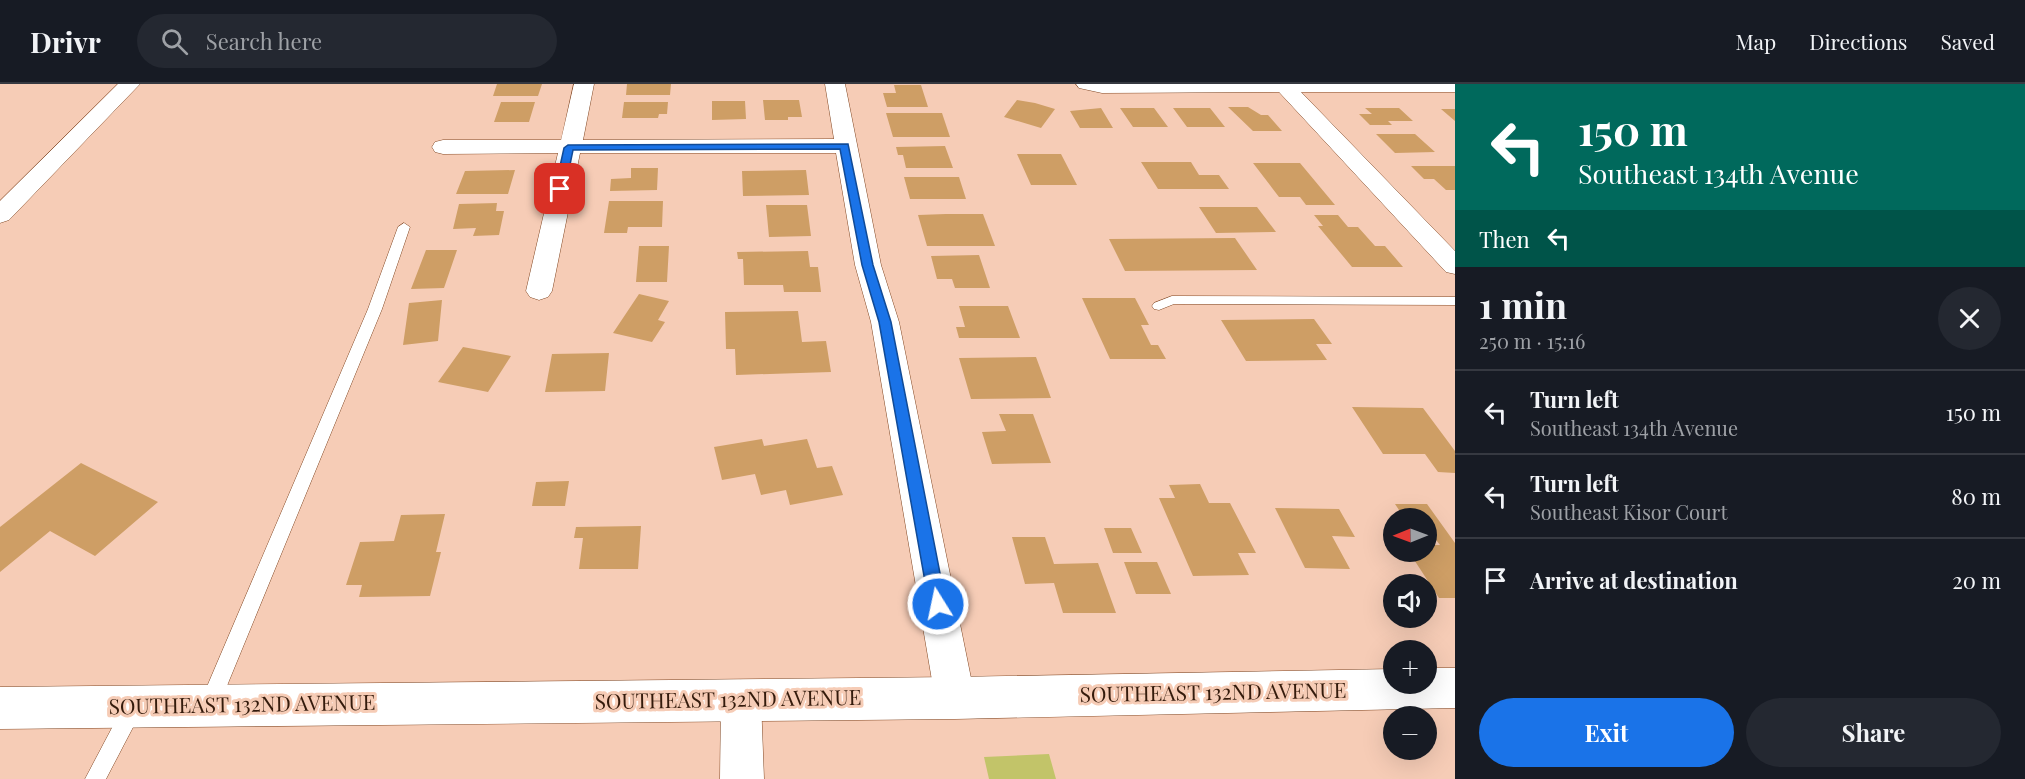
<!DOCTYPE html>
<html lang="en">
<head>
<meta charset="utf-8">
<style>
	:root { --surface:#171b24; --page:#242831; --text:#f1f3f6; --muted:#9ea1a6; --line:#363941; --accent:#1a73e8 }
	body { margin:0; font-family:"Playfair Display",serif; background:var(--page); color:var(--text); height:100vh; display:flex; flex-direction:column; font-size:22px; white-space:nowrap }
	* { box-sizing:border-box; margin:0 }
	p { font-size:20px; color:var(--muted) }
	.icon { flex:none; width:33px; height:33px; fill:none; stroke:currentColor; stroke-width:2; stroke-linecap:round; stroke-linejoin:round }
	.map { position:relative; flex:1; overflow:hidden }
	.sheet { display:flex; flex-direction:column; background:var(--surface); width:570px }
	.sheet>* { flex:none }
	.guide { background:#00695c; color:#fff; overflow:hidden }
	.needle { width:39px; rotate:269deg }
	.controls { position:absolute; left:1383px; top:424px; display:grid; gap:12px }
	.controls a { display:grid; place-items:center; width:54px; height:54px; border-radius:50%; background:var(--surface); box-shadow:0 6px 24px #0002; font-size:30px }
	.pin { position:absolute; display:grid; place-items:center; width:51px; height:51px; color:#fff; margin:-26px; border-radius:12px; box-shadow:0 3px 9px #0006 }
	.me { position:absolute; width:66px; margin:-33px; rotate:350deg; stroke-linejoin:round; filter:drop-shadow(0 0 4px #0008) }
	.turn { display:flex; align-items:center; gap:21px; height:126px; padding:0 24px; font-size:27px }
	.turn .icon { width:78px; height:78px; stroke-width:2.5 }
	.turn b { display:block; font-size:42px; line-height:51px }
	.then { display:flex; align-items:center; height:57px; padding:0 24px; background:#0003; gap:12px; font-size:22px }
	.round { display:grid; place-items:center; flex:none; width:63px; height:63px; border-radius:32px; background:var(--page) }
	.summary { display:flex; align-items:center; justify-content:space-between; height:102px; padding:0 24px }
	h1 { font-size:36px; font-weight:700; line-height:45px }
	.button { display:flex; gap:12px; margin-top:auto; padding:12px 24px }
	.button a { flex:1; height:69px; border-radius:36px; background:var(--accent); color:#fff; font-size:24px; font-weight:700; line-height:69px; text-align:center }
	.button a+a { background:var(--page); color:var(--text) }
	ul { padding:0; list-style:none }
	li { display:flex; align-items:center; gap:18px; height:84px; padding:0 24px; border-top:2px solid var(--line) }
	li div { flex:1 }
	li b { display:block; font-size:22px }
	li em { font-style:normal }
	header { display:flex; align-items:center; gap:36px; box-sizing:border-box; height:84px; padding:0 30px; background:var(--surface); border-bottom:2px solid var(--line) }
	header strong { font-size:28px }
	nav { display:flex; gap:33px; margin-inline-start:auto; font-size:21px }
	.search { width:420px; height:54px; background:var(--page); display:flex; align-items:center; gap:15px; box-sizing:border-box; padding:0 21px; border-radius:33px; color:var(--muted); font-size:22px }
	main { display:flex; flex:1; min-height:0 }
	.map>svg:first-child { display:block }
</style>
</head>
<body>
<header>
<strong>Drivr</strong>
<div class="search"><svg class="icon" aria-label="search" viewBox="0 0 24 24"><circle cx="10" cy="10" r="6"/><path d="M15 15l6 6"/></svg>Search here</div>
<nav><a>Map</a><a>Directions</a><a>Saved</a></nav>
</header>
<main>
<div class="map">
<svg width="1455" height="695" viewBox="0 0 1455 695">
	<rect width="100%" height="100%" fill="#f6ccb6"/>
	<path fill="#c2c469" d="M1049 670 1056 695H989L984 673Z"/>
	<path fill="#ce9e65" d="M497 0H542L538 12H493Z
		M627 0H671L670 11H626Z
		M894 1H921L928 23H887L883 9H896Z
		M763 16H799L802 33H788V36H765Z
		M1017 16 1035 19 1055 25 1041 44 1004 33Z
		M712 17H745L746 35 712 36Z
		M501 18H535L529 38H494Z
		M624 18H668L667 30H659L658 34H622Z
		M1228 23H1248L1261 31H1268L1282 47H1253Z
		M1101 24 1113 44H1080L1070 27Z
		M1120 24H1154L1168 43H1133Z
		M1173 24H1210L1225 43H1187Z
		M1365 24H1399L1413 37H1388L1392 41H1370L1359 30H1372Z
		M1441 25H1455V37Z
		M886 29H942L950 53H893Z
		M1376 50H1415L1435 68 1395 69Z
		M945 62 953 84H906L903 71H898L896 63Z
		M1017 70H1061L1077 101H1031Z
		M1141 78H1191L1199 91H1219L1229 105H1158Z
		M1253 79H1300L1335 121H1306L1300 113H1279Z
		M1411 82H1455V106H1446L1434 95H1424Z
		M631 84H658L657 106 610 107 611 95 631 94Z
		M515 86 508 110H456L465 87Z
		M806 86 809 111 743 112 742 87Z
		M904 93H959L966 115H910Z
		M609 117H663L662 143H628L627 149H604Z
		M497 119 496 127H504L499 151 473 152 476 144 453 145 459 120Z
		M766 121H807L811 152 769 153Z
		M1199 123H1257L1276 148 1216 149Z
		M946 130H983L995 162H927L918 131Z
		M1314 131H1338L1348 143H1358L1375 162H1385L1403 183H1352L1318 142H1323Z
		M1235 154 1257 186 1125 187 1109 155Z
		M639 162H669L667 198H636Z
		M426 166H457L444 204 411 205Z
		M808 167 810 183H818L821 208H784L783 201H744L743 175H738L737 168Z
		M979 171 990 204H955L952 195H937L931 172Z
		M639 210 669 217 658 236 665 238 652 258 613 249Z
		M1082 214H1135L1149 241H1141L1151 261H1158L1166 275H1110Z
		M442 216 438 257 403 261 409 219Z
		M959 222H1008L1020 254H959L956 243H965Z
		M798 227 802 258 826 257 831 288 736 291 735 265H726L725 228Z
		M1314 235 1332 260H1316L1327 276 1246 277 1221 236Z
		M463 263 511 272 488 308 438 298Z
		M609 269 605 307 545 308 552 270Z
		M1036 273 1051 314 971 315 959 274Z
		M1352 323 1423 324 1455 367V389L1438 388 1425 370H1383Z
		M999 330H1033L1051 379 992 380 982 348 1006 347Z
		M762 355 764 362 807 355 817 384 832 382 843 411 790 421 786 406 761 411 755 390 722 396 714 363Z
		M81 379 158 418 95 472 50 447 0 488V443Z
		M569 397 565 422H532L536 398Z
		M1200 400 1209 419H1230L1256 469H1238L1249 491 1193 492 1159 414H1175L1169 401Z
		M1395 420H1427L1455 459V514H1439L1409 468H1426V461H1440L1426 443V435H1405Z
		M1275 424 1339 425 1355 453 1332 452 1350 485 1305 484Z
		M445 430 436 468H441L430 512 359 513 362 501H346L360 458 394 457 401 431Z
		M641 442 638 485H579L583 454H574L576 443Z
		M1104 444H1131L1142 469H1113Z
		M1012 453H1045L1054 480 1098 479 1116 529H1063L1054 499 1025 500Z
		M1124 478H1157L1171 510H1136Z"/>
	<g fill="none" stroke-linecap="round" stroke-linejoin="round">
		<defs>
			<path id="service" d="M404 139 410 143 382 225 217 626 210 629 203 626 200 619 368 225 398 143Z
				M1172 212 1455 213V221L1174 220 1159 226 1154 225 1152 222 1154 219Z
				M131 618 138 621 141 628 106 695H85L124 621Z"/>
			<path id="minor" d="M574 0H594L583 56 834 55 825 0H845L881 181 899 238 975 614 969 628 955 634 941 628 935 614 871 238 855 181 836 69H580L552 207 548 213 539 216 530 213 526 207 558 69 443 70 435 68 432 63 435 58 443 56H561Z
				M1076 0H1455V8H1301L1455 167V190L1446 188 1279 8 1102 9 1079 4Z
				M741 596 755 602 761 616 764 695H720L721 616 727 602Z"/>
			<path id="tertiary" d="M118 0H140L9 136 0 139V117Z
				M1426 584H1455V624L955 635 0 645V603L955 593 1394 585V600H1426Z"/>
		</defs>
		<use href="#service" stroke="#814723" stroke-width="1"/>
		<use href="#minor" stroke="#814723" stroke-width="1"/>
		<use href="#tertiary" stroke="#814723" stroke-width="1"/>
		<use href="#service" fill="#fff" fill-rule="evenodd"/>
		<use href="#minor" fill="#fff" fill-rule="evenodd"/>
		<use href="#tertiary" fill="#fff" fill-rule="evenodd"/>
	</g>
	<path fill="#1a73e8" stroke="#114b97" stroke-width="1.5" d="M848 60 873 181 891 238 946 520 943 526 938 528 932 526 929 520 879 238 862 181 840 65 573 66 565 105 560 108 555 105 564 64 568 61Z"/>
	<g text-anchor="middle" stroke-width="6" stroke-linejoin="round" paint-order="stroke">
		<g font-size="21" fill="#341b0c" stroke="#f6ccb6">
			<text transform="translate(1213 609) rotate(-1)" y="7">SOUTHEAST 132ND AVENUE</text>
			<text transform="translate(728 616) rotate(-1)" y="7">SOUTHEAST 132ND AVENUE</text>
			<text transform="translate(242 621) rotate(-1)" y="7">SOUTHEAST 132ND AVENUE</text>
		</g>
	</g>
</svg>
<div class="controls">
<a><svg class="needle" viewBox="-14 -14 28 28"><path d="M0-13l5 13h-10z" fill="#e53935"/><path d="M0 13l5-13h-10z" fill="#9ea1a6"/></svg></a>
<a><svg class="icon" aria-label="sound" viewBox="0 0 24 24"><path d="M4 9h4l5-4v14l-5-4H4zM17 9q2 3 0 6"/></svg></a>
<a>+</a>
<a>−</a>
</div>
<div class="pin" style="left:560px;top:105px;background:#d93025"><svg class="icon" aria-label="arrive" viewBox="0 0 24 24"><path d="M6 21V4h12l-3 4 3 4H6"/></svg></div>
<svg class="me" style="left:938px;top:520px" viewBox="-20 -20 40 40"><circle r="17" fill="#1a73e8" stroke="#fff" stroke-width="3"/><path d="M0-11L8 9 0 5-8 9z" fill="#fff"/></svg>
</div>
<section class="sheet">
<div class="guide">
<div class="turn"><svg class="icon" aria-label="left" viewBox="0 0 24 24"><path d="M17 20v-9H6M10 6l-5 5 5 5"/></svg><div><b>150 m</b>Southeast 134th Avenue</div></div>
<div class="then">Then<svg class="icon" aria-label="left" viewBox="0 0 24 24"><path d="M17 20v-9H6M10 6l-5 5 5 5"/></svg></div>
</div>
<div class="summary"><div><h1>1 min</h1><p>250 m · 15:16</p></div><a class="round"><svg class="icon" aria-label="close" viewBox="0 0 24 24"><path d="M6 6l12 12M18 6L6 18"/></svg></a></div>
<ul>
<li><svg class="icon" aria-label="left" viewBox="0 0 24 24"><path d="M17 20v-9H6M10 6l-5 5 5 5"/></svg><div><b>Turn left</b><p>Southeast 134th Avenue</p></div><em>150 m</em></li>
<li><svg class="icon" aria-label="left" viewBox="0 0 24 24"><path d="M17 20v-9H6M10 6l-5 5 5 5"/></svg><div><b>Turn left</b><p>Southeast Kisor Court</p></div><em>80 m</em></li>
<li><svg class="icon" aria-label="arrive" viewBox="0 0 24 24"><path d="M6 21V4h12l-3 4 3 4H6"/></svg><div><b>Arrive at destination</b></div><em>20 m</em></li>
</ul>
<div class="button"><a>Exit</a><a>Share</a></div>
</section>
</main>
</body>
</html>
